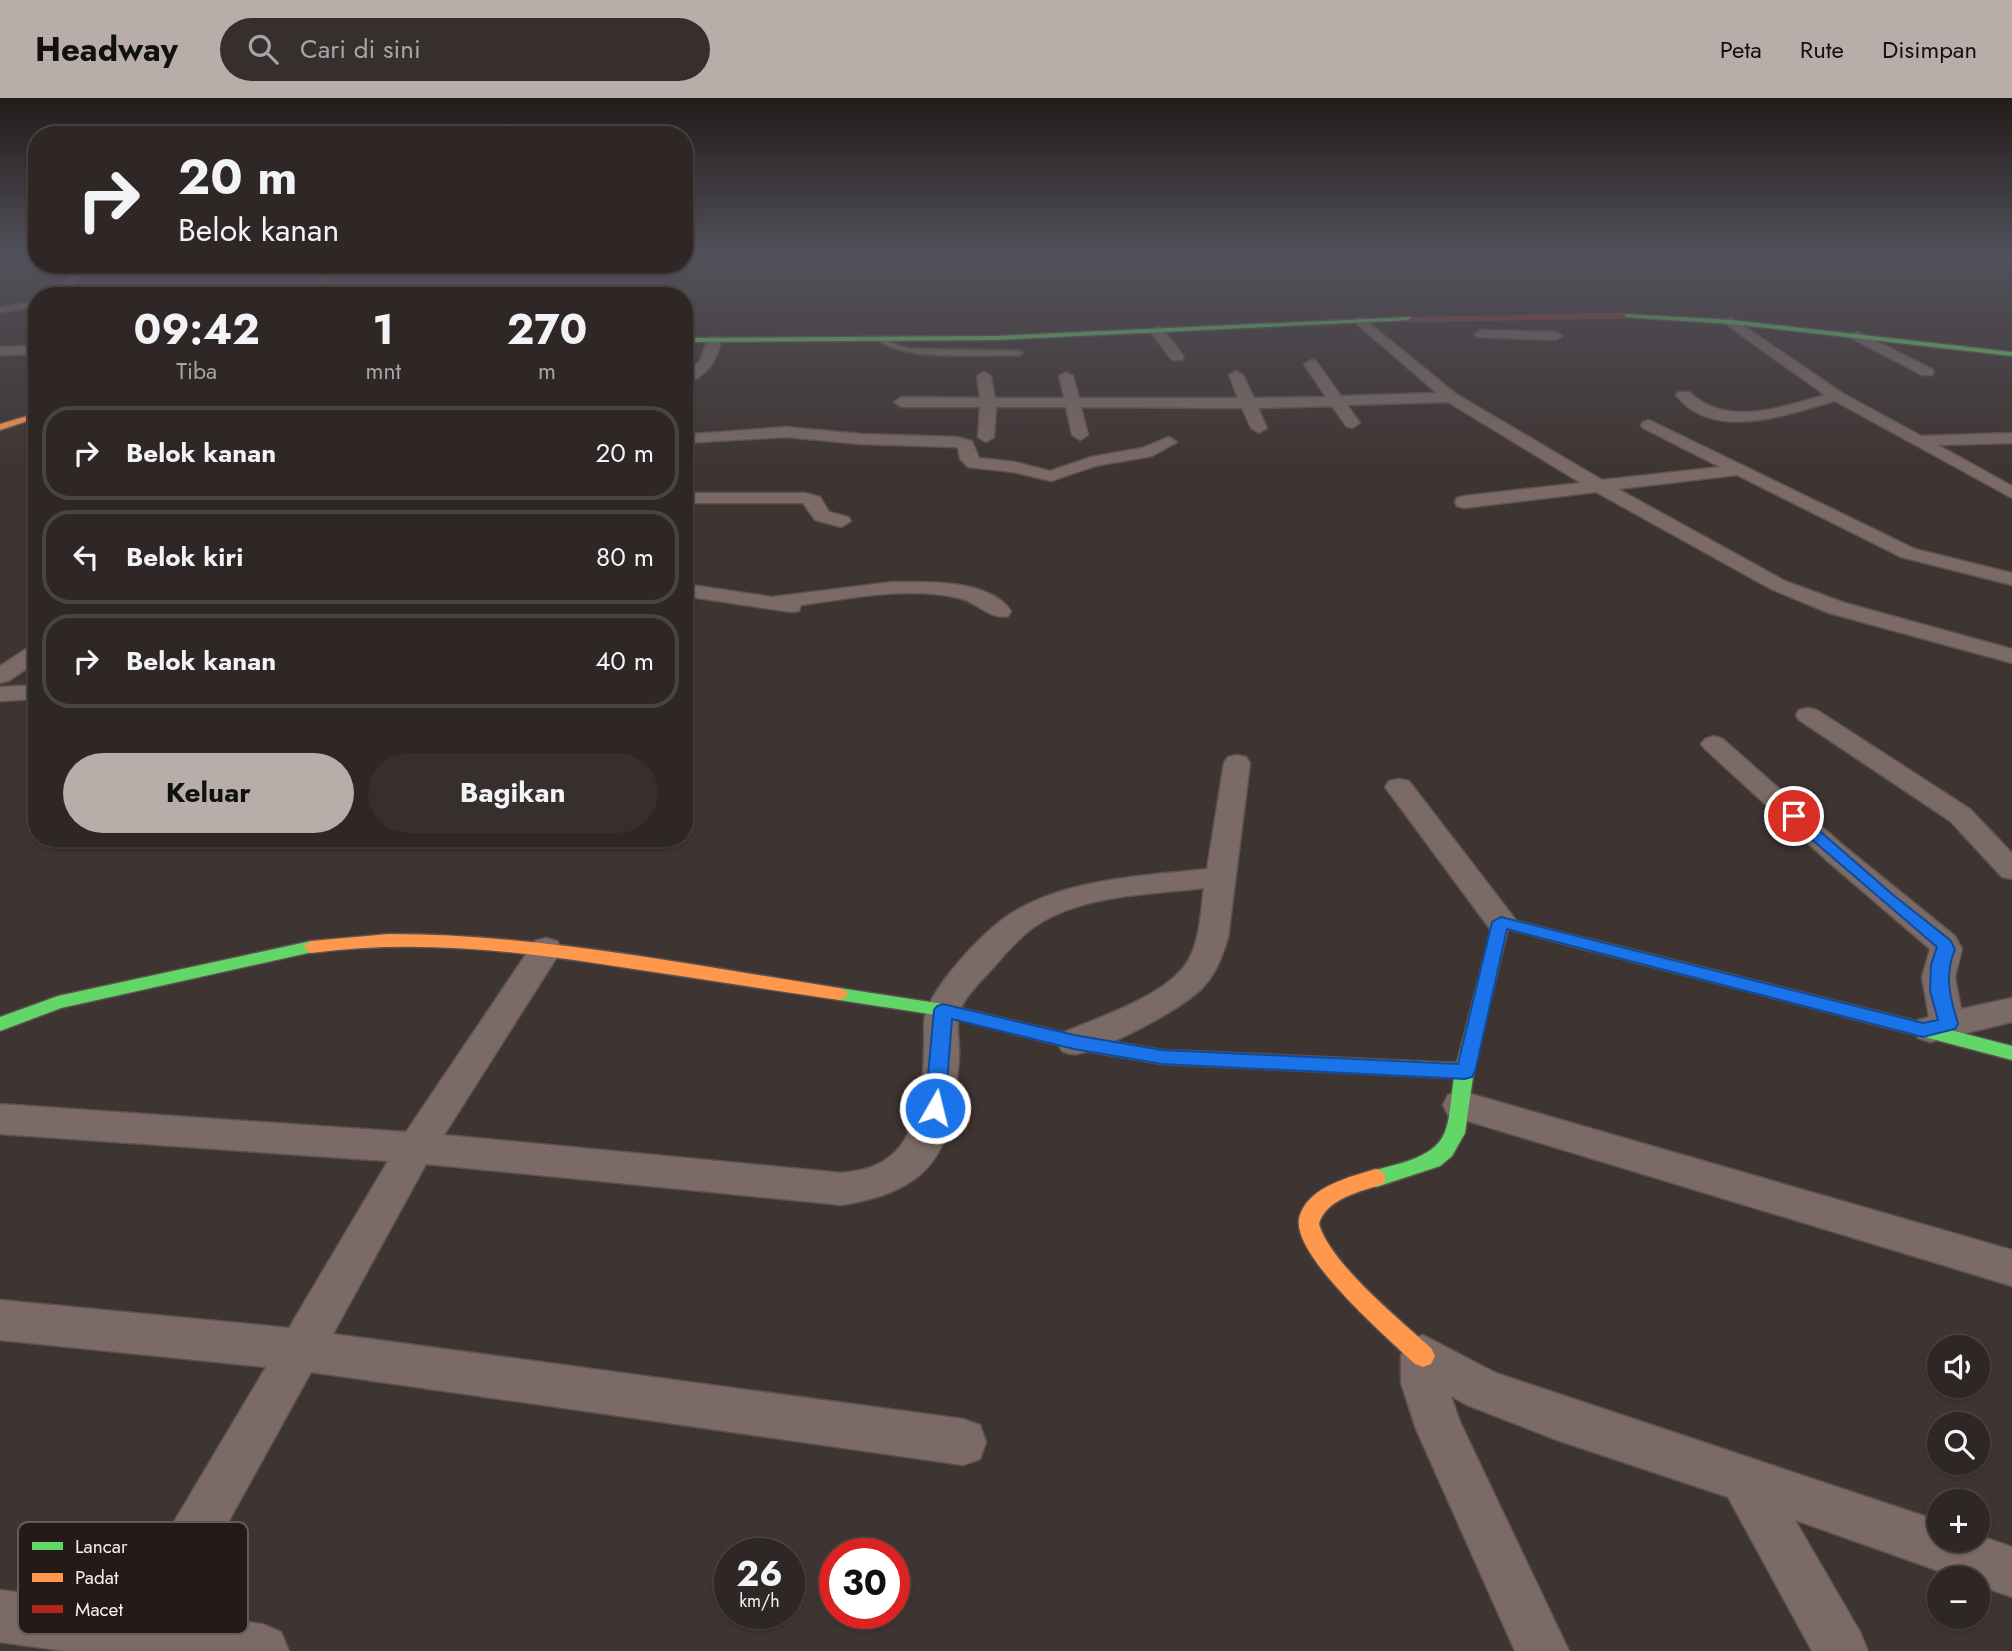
<!DOCTYPE html>
<html lang="id">
<head>
<meta charset="utf-8">
<style>
	:root { --surface:#2e2725; --page:#362f2d; --text:#f1f3f6; --muted:#a7a5a7; --line:#494442; --accent:#b9ada9 }
	body { margin:0; font-family:Jost,sans-serif; background:var(--page); color:var(--text); height:100vh; display:flex; flex-direction:column; font-size:26px; white-space:nowrap }
	* { box-sizing:border-box; margin:0 }
	p { font-size:23px; color:var(--muted) }
	.icon { flex:none; width:38px; height:38px; fill:none; stroke:currentColor; stroke-width:2; stroke-linecap:round; stroke-linejoin:round }
	.map { position:relative; flex:1; overflow:hidden }
	.side { position:absolute; left:28px; top:189px; width:665px; height:560px; display:flex; flex-direction:column; background:var(--surface); border-radius:28px; box-shadow:0 2px 5px #0004,0 0 0 2px var(--line) }
	.side>* { flex:none }
	.banner { position:absolute; left:28px; top:28px; width:665px; height:147px; border-radius:28px; box-shadow:0 2px 5px #0004,0 0 0 2px var(--line); background:#2e2725; color:var(--text); overflow:hidden }
	.fabs { position:absolute; left:1927px; top:1237px; display:grid; gap:14px }
	.fabs a { display:grid; place-items:center; width:63px; height:63px; border-radius:50%; background:var(--surface); box-shadow:0 2px 5px #0004,0 0 0 2px var(--line); font-size:35px }
	.speed { position:absolute; left:714px; top:1440px; display:flex; gap:14px; font-size:35px; font-weight:700; text-align:center }
	.speed>* { display:grid; place-content:center; width:91px; height:91px; border-radius:50%; background:var(--surface); box-shadow:0 2px 5px #0004,0 0 0 2px var(--line); line-height:1 }
	.speed small { font-size:18px; font-weight:400 }
	.speed .limit { border:10px solid #d22; background:#fff; color:#111 }
	.pin { position:absolute; display:grid; place-items:center; width:60px; height:60px; color:#fff; margin:-30px; border:4px solid #fff; border-radius:50%; box-shadow:0 2px 7px #0007 }
	.me { position:absolute; width:77px; margin:-38px; rotate:8deg; stroke-linejoin:round; filter:drop-shadow(0 0 5px #0008) }
	.turn { display:flex; align-items:center; gap:24px; height:147px; padding:0 35px; font-size:32px }
	.turn .icon { width:91px; height:91px; stroke-width:2.5 }
	.turn b { display:block; font-size:49px; line-height:60px }
	.eta { display:flex; justify-content:space-evenly; align-items:center; height:119px; text-align:center }
	.eta b { font-size:42px; font-weight:700; line-height:49px }
	.primary-button { display:flex; gap:14px; margin-top:auto; padding:14px 35px }
	.primary-button a { flex:1; height:80px; border-radius:42px; background:var(--accent); color:#111; font-size:28px; font-weight:700; line-height:80px; text-align:center }
	.primary-button a+a { background:var(--page); color:var(--text) }
	ul { padding:0; list-style:none }
	li { display:flex; align-items:center; gap:21px; height:94px; margin:0 14px 10px; padding:0 21px; border:4px solid var(--line); border-radius:28px }
	li div { flex:1 }
	li b { display:block; font-size:26px }
	li em { font-style:normal }
	header { display:flex; align-items:center; gap:42px; box-sizing:border-box; height:98px; padding:0 35px; background:var(--accent); color:#111 }
	header strong { font-size:33px }
	nav { display:flex; gap:38px; margin-inline-start:auto; font-size:24px }
	.search { width:490px; height:63px; background:var(--page); display:flex; align-items:center; gap:18px; box-sizing:border-box; padding:0 24px; border-radius:38px; color:var(--muted); font-size:26px }
	.map>svg:first-child { display:block }
</style>
</head>
<body>
<header>
<strong>Headway</strong>
<div class="search"><svg class="icon" aria-label="search" viewBox="0 0 24 24"><circle cx="10" cy="10" r="6"/><path d="M15 15l6 6"/></svg>Cari di sini</div>
<nav><a>Peta</a><a>Rute</a><a>Disimpan</a></nav>
</header>
<div class="map">
<svg width="2012" height="1553" viewBox="0 0 2012 1553">
	<rect width="100%" height="100%" fill="#3e3431"/>
	<g fill="none" stroke-linecap="round" stroke-linejoin="round">
		<defs>
			<path id="lane" d="M86 166H91L59 198H52Z
				M37 204V208L0 214V210Z
				M880 241 908 251 1019 253 1022 255 1019 257C982 256 909 263 880 243Z"/>
			<path id="street" d="M1363 220 1456 296 1602 382 1720 369 1643 330 1641 327 1643 324 1649 322 1915 451 2012 475V487L1901 459 1737 377 1618 391 1785 483 1845 505 2012 551V565L1829 515 1771 491 1596 394 1464 410 1457 408 1455 404 1457 400 1464 398 1581 385 1448 304 1347 307 1360 325 1352 330 1346 328 1332 308 1258 310 1267 330 1259 335 1251 330 1242 310 1081 309 1088 337 1080 342 1072 337 1066 309H996L994 339 986 344 978 339 980 309H902L894 304 902 299 980 300 977 278 984 274 991 278 995 300H1064L1059 278 1066 274 1073 278 1079 300H1238L1229 277 1236 273 1243 277 1254 300 1326 299 1304 266 1311 262 1316 263 1341 298 1437 295 1358 227V221Z
				M1732 220 1842 295 1921 338 2012 335V345L1938 347 2012 388V400L1835 303C1787 316 1714 345 1676 297L1679 294H1689C1729 330 1779 309 1825 297L1727 227V221Z
				M1157 229 1162 230 1184 259 1182 262H1172L1150 233Z
				M1482 232 1555 234 1562 238 1555 242 1477 239 1475 236Z
				M1858 234 1932 271 1934 274 1932 277H1922L1853 241V235Z
				M714 238 721 242C718 262 705 280 684 286V276L700 263 707 242Z
				M37 248V256L0 257V249Z
				M786 329 861 336 957 339 972 343 979 360 1015 364 1050 373 1091 359 1142 350 1169 339 1177 344 1152 358 1095 368 1051 383 1013 374 968 369 960 361 958 350 955 349 861 346 786 339 684 345V333L693 336Z
				M684 395H805L820 399 829 414 848 419 851 423 841 429 815 422 803 405H684Z
				M892 484C927 484 989 481 1011 513L1008 518C990 522 977 504 959 500 909 488 851 500 801 507L799 513 791 514 684 498V486L772 499Z
				M37 547V564L8 583 0 585V568L29 549Z
				M37 587V601L0 603V589Z
				M1808 610 1817 612 1970 711 2012 755V781L2002 779 1950 723 1799 622 1796 617 1799 612Z
				M1714 638 1723 641 1844 748 1955 838 1962 851 1955 879 1961 911 2012 900V924L1930 944 1918 940 1913 931 1918 922 1929 919 1922 879 1930 851 1824 760 1705 651 1701 646 1705 641Z
				M1237 657 1246 659 1250 665 1228 840C1222 858 1217 874 1204 888 1185 910 1106 951 1077 956 1072 957 1067 955 1062 953L1057 944 1062 935C1098 919 1172 897 1190 859 1200 839 1201 812 1204 790 1149 797 1082 796 1034 829 1019 840 1005 856 993 870 982 882 966 897 960 912 955 926 960 945 959 959 952 1051 938 1091 842 1107L426 1066 333 1236 963 1321 980 1327 986 1344 980 1361 963 1367 311 1274 178 1515 262 1526 281 1534 289 1553H65L0 1544V1492L124 1508 266 1269 0 1242V1202L289 1230 388 1063 0 1036V1006L406 1034 535 843 546 840 557 843 562 851 444 1037 842 1075C854 1073 867 1072 878 1066 919 1047 924 988 924 948 925 936 922 922 927 911 939 881 987 829 1015 813 1072 780 1144 778 1207 771L1224 665 1228 659Z
				M1399 681 1409 683 1512 817 1517 824 1512 831 1501 834 1490 831 1385 689 1389 683Z
				M1461 993 2012 1152V1188L1448 1017 1443 1007 1448 997Z
				M1423 1237 1496 1275 1939 1423V1442H1978V1437L2012 1449V1499L1978 1487V1480H1959L1795 1422 1860 1534 1868 1553H1812L1728 1399 1557 1342 1467 1307 1451 1298 1460 1324 1569 1553H1515L1416 1331 1401 1285V1258L1407 1243Z"/>
			<path id="fast" d="M1624 216 1732 222 2012 254V258L1732 226 1622 219Z
				M1410 219 1412 222 995 242 684 244V240L995 238Z
				M1501 819 1596 843 1598 847 1590 853 1508 831 1475 965 1465 1035 1452 1058 1440 1068 1376 1089 1369 1086 1366 1080 1369 1074C1394 1066 1434 1062 1445 1034 1451 1018 1451 997 1454 980L1162 966 1074 951 943 918 839 902 833 900 830 896 833 892 839 890 943 906 1074 937 1162 952 1457 965 1493 824Z
				M311 843 317 845 319 849 317 853 61 910 0 933V919L58 898Z
				M1908 921 2012 948V962L1902 933 1899 928 1902 923Z"/>
			<path id="slow" d="M37 315V320L0 332V326Z
				M389 836C540 836 690 867 839 890L845 892 848 896 845 900 839 902C771 892 702 881 634 871 526 854 420 840 311 855L303 849 311 843Z
				M1376 1071 1383 1074 1386 1080 1383 1086C1362 1093 1325 1101 1319 1126 1330 1165 1400 1222 1431 1250L1435 1258 1431 1266 1423 1269 1415 1266C1389 1241 1286 1153 1300 1117 1310 1088 1350 1079 1376 1071Z"/>
			<path id="jam" d="M333 166H339L313 198H306Z
				M1624 216 1626 219 1410 223 1407 221Z
				M1590 841 1908 921 1914 923 1917 928 1914 933 1908 935 1584 851 1582 847Z"/>
		</defs>
		<use href="#lane" stroke="#5b534f" stroke-width="4"/>
		<use href="#street" stroke="#5b534f" stroke-width="3"/>
		<use href="#fast" stroke="#5b534f" stroke-width="3"/>
		<use href="#slow" stroke="#5b534f" stroke-width="3"/>
		<use href="#jam" stroke="#5b534f" stroke-width="3"/>
		<use href="#lane" fill="#7c6a66" fill-rule="evenodd"/>
		<use href="#street" fill="#7c6a66" fill-rule="evenodd"/>
		<use href="#fast" fill="#63d668" fill-rule="evenodd"/>
		<use href="#slow" fill="#ff974d" fill-rule="evenodd"/>
		<use href="#jam" fill="#b3261e" fill-rule="evenodd"/>
	</g>
	<linearGradient id="sky" x2="0" y2="1"><stop stop-color="#221d1b"/><stop offset="0.42" stop-color="#52505a"/><stop offset="1" stop-color="#52505a" stop-opacity="0"/></linearGradient>
	<rect width="2012" height="376" fill="url(#sky)"/>
	<path fill="#1a73e8" stroke="#114b97" stroke-width="2" d="M1794 714 1799 715 1892 796 1950 842 1955 851C1944 878 1950 899 1958 926L1955 931 1923 939 1507 831 1475 974 1472 979 1465 981 1162 966 1074 951 952 921 945 1010 942 1015 935 1018 928 1015 925 1010 934 912 937 908 943 906 1074 937 1162 952 1458 966 1492 824 1501 819 1923 925 1938 922 1930 893 1931 867 1937 849 1788 721 1786 718 1788 715Z"/>
	<rect x="18" y="1424" width="230" height="112" rx="10" fill="#241a18" stroke="#645a57" stroke-width="2"/>
	<rect x="32" y="1444" width="31" height="8" fill="#63d668"/>
	<rect x="32" y="1475" width="31" height="9" fill="#ff974d"/>
	<rect x="32" y="1507" width="31" height="8" fill="#b3261e"/>
	<g font-size="19" fill="#fbeeea">
		<text x="75" y="1455">Lancar</text>
		<text x="75" y="1486">Padat</text>
		<text x="75" y="1518">Macet</text>
	</g>
</svg>
<div class="fabs">
<a><svg class="icon" aria-label="sound" viewBox="0 0 24 24"><path d="M4 9h4l5-4v14l-5-4H4zM17 9q2 3 0 6"/></svg></a>
<a><svg class="icon" aria-label="search" viewBox="0 0 24 24"><circle cx="10" cy="10" r="6"/><path d="M15 15l6 6"/></svg></a>
<a>+</a>
<a>−</a>
</div>
<div class="speed"><div>26<small>km/h</small></div><div class="limit">30</div></div>
<div class="pin" style="left:1794px;top:718px;background:#d93025"><svg class="icon" aria-label="arrive" viewBox="0 0 24 24"><path d="M6 21V4h12l-3 4 3 4H6"/></svg></div>
<svg class="me" style="left:935px;top:1010px" viewBox="-20 -20 40 40"><circle r="17" fill="#1a73e8" stroke="#fff" stroke-width="3"/><path d="M0-11L8 9 0 5-8 9z" fill="#fff"/></svg>
<div class="banner">
<div class="turn"><svg class="icon" aria-label="right" viewBox="0 0 24 24"><path d="M7 20v-9h11M14 6l5 5-5 5"/></svg><div><b>20 m</b>Belok kanan</div></div>
</div>
<section class="side">
<div class="eta">
<div><b>09:42</b><p>Tiba</p></div>
<div><b>1</b><p>mnt</p></div>
<div><b>270</b><p>m</p></div>
</div>
<ul>
<li><svg class="icon" aria-label="right" viewBox="0 0 24 24"><path d="M7 20v-9h11M14 6l5 5-5 5"/></svg><div><b>Belok kanan</b></div><em>20 m</em></li>
<li><svg class="icon" aria-label="left" viewBox="0 0 24 24"><path d="M17 20v-9H6M10 6l-5 5 5 5"/></svg><div><b>Belok kiri</b></div><em>80 m</em></li>
<li><svg class="icon" aria-label="right" viewBox="0 0 24 24"><path d="M7 20v-9h11M14 6l5 5-5 5"/></svg><div><b>Belok kanan</b></div><em>40 m</em></li>
</ul>
<div class="primary-button"><a>Keluar</a><a>Bagikan</a></div>
</section>
</div>
</body>
</html>
